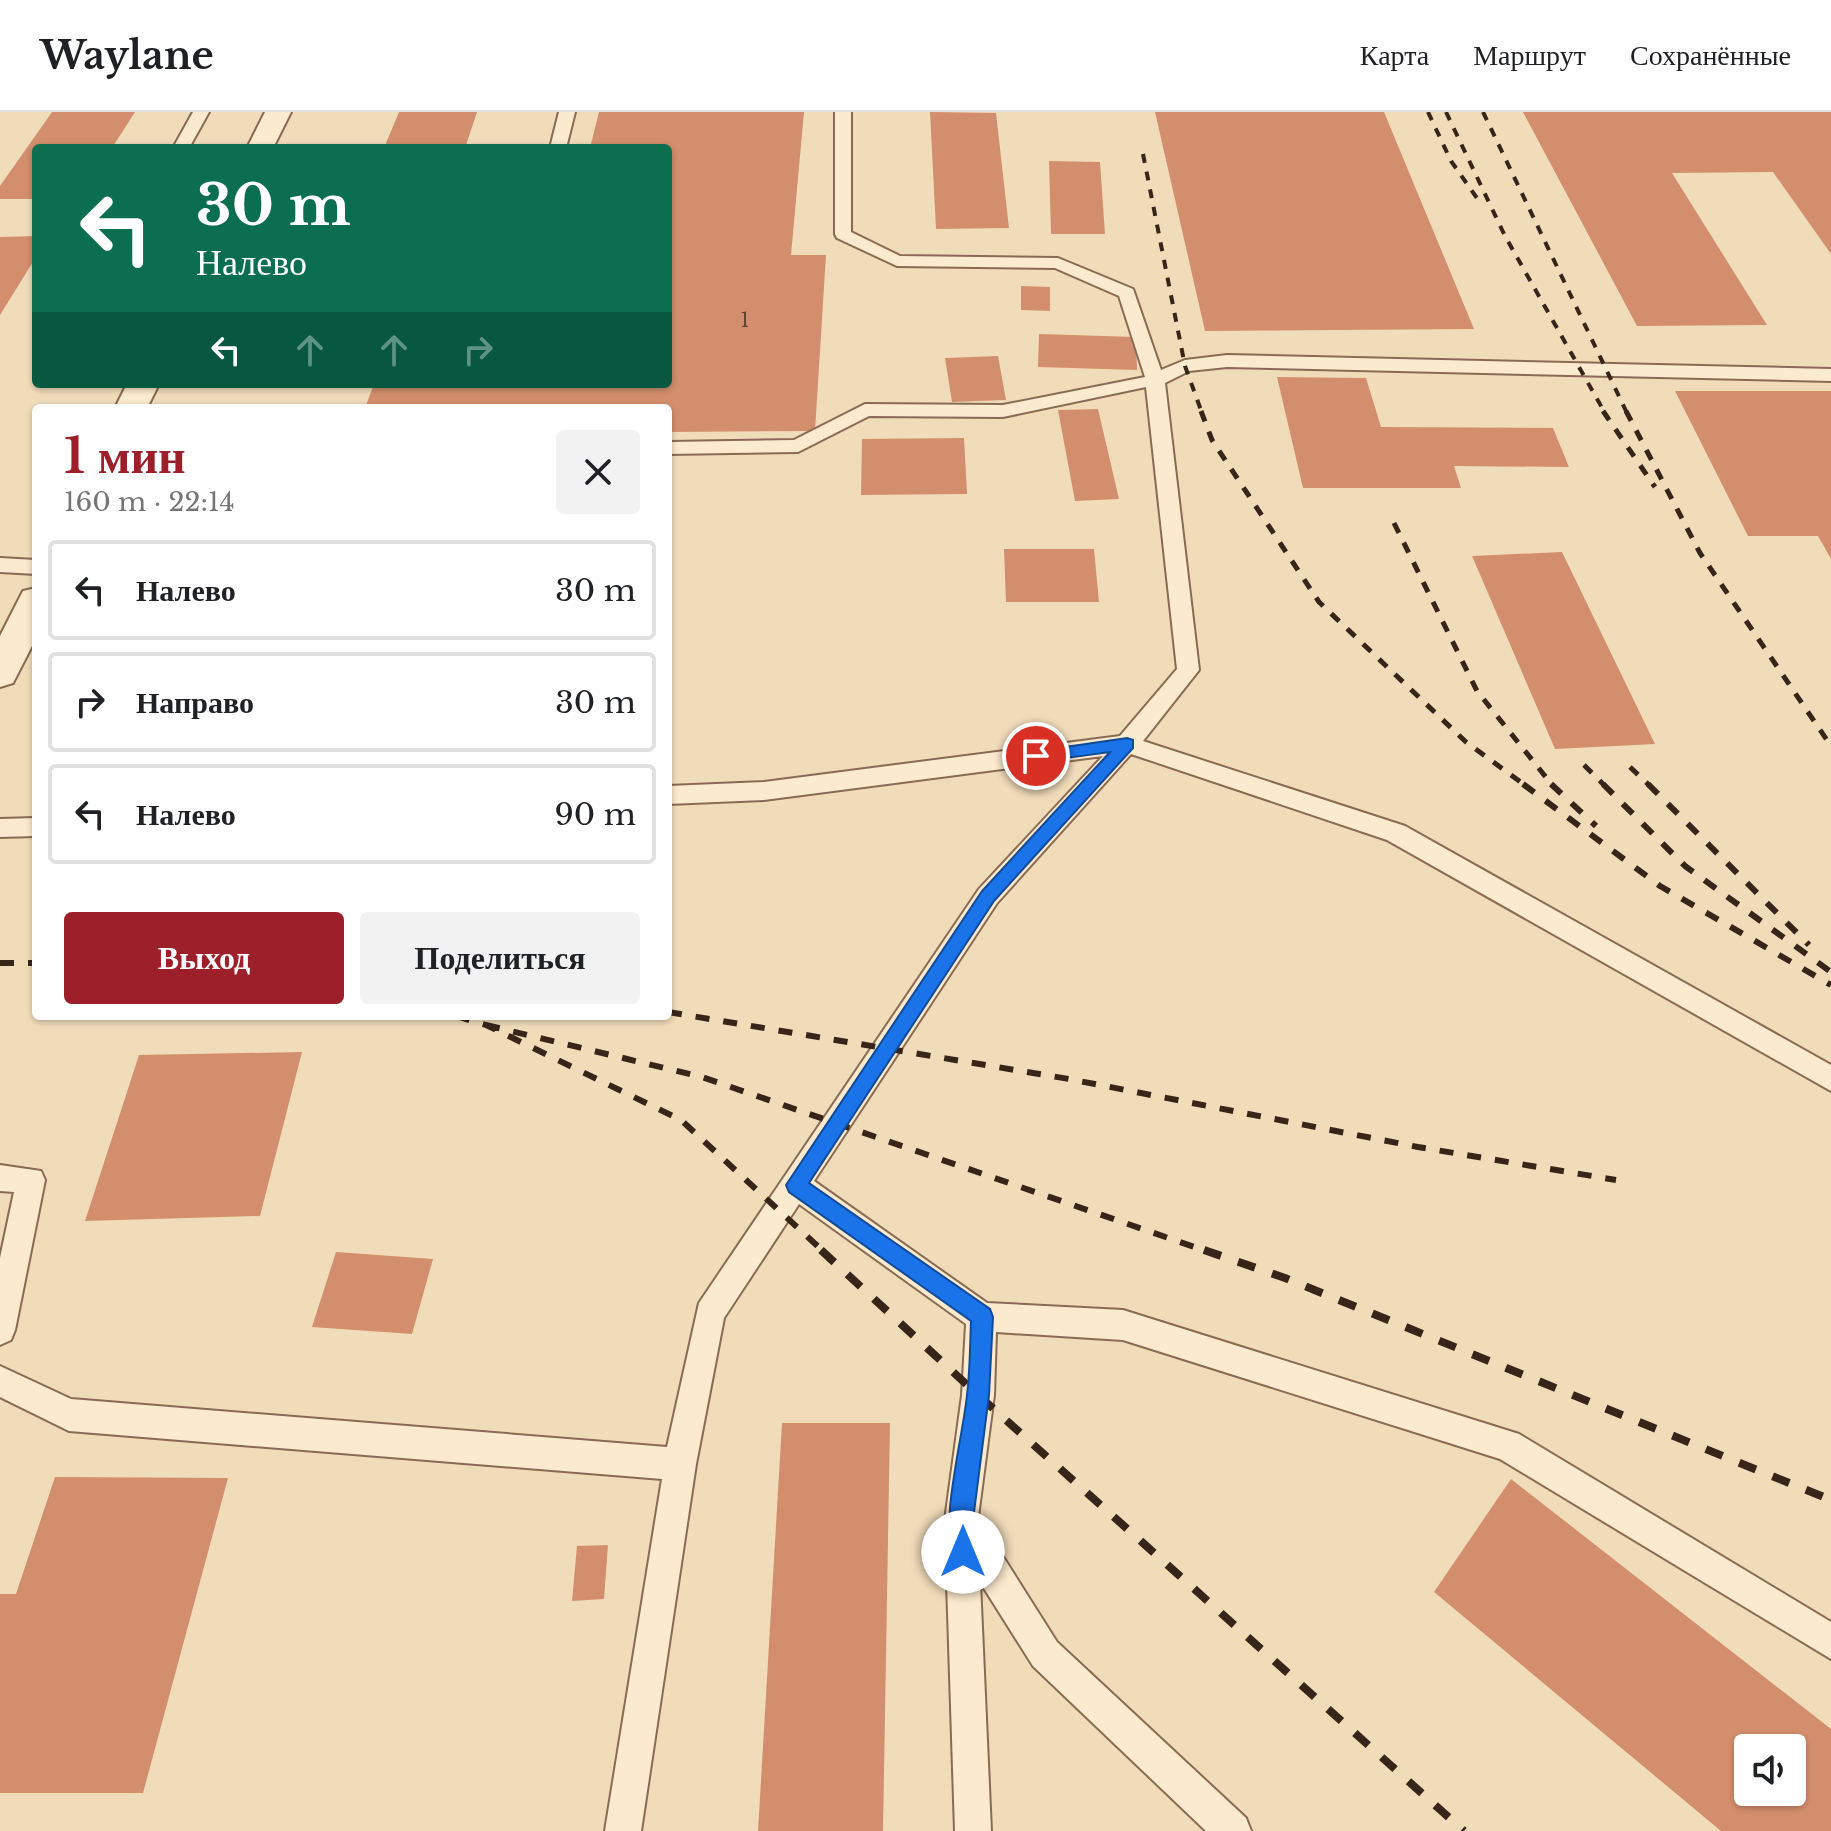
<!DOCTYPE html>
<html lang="ru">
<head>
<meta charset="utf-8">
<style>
	:root { --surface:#fff; --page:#f2f2f2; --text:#202124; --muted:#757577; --line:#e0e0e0; --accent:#9d1f2a }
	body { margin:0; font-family:"Libre Baskerville",serif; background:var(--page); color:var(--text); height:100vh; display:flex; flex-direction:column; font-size:30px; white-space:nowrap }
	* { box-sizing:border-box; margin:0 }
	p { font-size:26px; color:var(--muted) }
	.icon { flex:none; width:44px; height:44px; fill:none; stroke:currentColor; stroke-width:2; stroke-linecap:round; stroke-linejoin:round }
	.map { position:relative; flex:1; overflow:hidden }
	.sheet { position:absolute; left:32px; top:292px; width:640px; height:616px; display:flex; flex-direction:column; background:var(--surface); border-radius:8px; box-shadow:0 2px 6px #0004 }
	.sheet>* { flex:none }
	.guide { position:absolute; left:32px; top:32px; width:640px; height:244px; border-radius:8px; box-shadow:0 2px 6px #0004; background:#0b6e4f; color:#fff; overflow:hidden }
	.buttons { position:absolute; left:1734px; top:1622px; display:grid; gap:16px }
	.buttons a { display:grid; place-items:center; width:72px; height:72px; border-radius:8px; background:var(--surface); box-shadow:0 2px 6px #0004; font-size:40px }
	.pin { position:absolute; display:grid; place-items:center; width:68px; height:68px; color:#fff; margin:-34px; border:4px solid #fff; border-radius:50%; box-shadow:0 2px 8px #0007 }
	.me { position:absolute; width:88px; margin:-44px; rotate:0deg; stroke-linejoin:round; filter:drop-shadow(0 0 6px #0008) }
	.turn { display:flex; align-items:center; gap:28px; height:168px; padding:0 32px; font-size:36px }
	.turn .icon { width:104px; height:104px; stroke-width:2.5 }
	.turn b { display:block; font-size:56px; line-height:68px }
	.lanes { display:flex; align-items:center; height:76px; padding:0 32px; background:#0003; justify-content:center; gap:40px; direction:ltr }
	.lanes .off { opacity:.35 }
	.round { display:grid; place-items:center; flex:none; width:84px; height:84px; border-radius:8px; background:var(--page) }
	.headline { display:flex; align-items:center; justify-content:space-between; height:136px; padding:0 32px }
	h1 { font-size:48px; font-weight:800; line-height:60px; color:var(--accent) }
	.primary-button { display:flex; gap:16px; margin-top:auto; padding:16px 32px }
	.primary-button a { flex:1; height:92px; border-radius:8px; background:var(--accent); color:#fff; font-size:32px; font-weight:800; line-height:92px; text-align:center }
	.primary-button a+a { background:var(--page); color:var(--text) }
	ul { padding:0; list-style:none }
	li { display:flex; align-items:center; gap:24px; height:100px; margin:0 16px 12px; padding:0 16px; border:4px solid var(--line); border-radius:8px }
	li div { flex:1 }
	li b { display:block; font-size:30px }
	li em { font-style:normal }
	header { display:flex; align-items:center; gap:48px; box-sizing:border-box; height:112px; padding:0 40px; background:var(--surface); border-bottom:2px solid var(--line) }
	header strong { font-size:38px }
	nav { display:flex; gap:44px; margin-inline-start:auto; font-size:28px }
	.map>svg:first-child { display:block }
</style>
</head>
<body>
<header>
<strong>Waylane</strong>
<nav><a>Карта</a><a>Маршрут</a><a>Сохранённые</a></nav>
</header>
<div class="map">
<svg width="1831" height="1719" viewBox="0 0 1831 1719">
	<rect width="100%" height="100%" fill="#f1dcba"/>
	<path fill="#d38f6d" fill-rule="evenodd" d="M52 0H135L112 36H36V87H0V74Z
		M399 0H477L465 36H384Z
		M599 0H804L791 143H826L815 319 668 320V296H365L374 272H668V36H590Z
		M930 0 996 1 1009 116 936 117Z
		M1155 0H1384L1474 217 1205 219Z
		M1523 0H1831V142L1773 60 1672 61 1767 213 1637 214Z
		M1049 49 1100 50 1105 122H1051Z
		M36 124V145L0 203V125Z
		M1021 174 1050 175V199L1021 198Z
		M1039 222 1136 225 1137 258 1038 255Z
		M998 244 1006 288 952 290 945 246Z
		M1277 265 1366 266 1381 315 1553 316 1569 355 1454 354 1461 376H1303Z
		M1675 279H1831V447L1818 424H1748Z
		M1098 297 1119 387 1075 389 1058 298Z
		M964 326 967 382 861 383 862 327Z
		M1004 437H1094L1099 490H1006Z
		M1562 440 1655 632 1555 637 1472 444Z
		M302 940 260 1104 85 1109 139 943Z
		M336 1140 433 1147 412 1222 312 1215Z
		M782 1311H890L883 1719H758Z
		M55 1365 228 1366 143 1681H0V1482H16Z
		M1511 1367 1831 1617V1719H1721L1434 1480ZM1748 1636H1792V1680H1748Z
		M608 1433 604 1487 572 1489 577 1434Z"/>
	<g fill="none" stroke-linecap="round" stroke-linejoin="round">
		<defs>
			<path id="service" d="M193 0H209L189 36H173Z
				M559 0H575L566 36H550Z
				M835 0H851V120L900 144 1058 146 1133 177 1161 258 1185 248 1227 243 1831 257V269L1227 255 1189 259 1165 271 1199 558 1143 629 1405 714 1831 953V979L1387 728 1131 642 997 791 814 1069 987 1191 1123 1198 1519 1322 1831 1510V1547L1500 1347 1123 1228 996 1220 994 1283 978 1405 1057 1530 1246 1706 1251 1719H1206L1033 1554 980 1470 991 1719H955L945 1408 962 1283 966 1212 799 1092 724 1206 696 1352 641 1719H605L662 1367 69 1319 0 1285V1254L71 1287 667 1335 699 1191 979 777 1103 644 764 688 668 692V674L764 670 1120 624 1177 557 1146 275 1003 305 869 304 798 340 668 342V330L794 328 865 292 1003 293 1145 265 1119 184 1055 156 897 154 837 126 835 122Z
				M0 446 36 448V462L0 460Z
				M36 706V724L0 725V707Z
				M0 1053 41 1059 45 1068 15 1218 11 1228 0 1233V1146L14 1080 0 1079Z"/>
			<path id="tertiary" d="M265 0H291L273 36H247Z
				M127 272H159L147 296H115Z
				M36 476V526L13 571 0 575V524L23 479Z"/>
		</defs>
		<use href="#service" stroke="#896b53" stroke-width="4"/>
		<use href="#tertiary" stroke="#896b53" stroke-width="4"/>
		<use href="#service" fill="#fceace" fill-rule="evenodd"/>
		<use href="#tertiary" fill="#fceace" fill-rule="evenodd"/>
		<path stroke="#37251a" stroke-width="4" stroke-dasharray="9 9" stroke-linecap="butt" d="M1428 0 1451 49 1479 89
			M1446 0 1505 124 1605 301
			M1483 0 1627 301
			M1143 42 1185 254 1202 301"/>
		<path stroke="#37251a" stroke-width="5" stroke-dasharray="11 11" stroke-linecap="butt" d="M1201 299 1212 328 1319 490 1466 630 1526 674
			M1603 299 1655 375
			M1626 299 1700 441 1831 634
			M1394 411 1477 579 1553 674
			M1584 653 1605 674
			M1630 655 1650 674"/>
		<path stroke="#37251a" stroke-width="6" stroke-dasharray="14 14" stroke-linecap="butt" d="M1523 672 1660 774 1831 873
			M1551 672 1596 714
			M1603 672 1685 754 1831 860
			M1648 672 1809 833
			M0 851H36
			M668 900 1069 967 1418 1035 1616 1068
			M456 904 486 913 681 1008 824 1140
			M486 913 702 965 1209 1140"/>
		<path stroke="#37251a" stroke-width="8" stroke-dasharray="18 18" stroke-linecap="butt" d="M821 1138 978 1283 1464 1719
			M1204 1138 1285 1166 1831 1388"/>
	</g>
	<path fill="#1a73e8" stroke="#114b97" stroke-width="2" d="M1127 626 1133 628V636L994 789 809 1071 990 1197 993 1205 989 1283 973 1408 974 1440 971 1448 963 1451 954 1448C939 1412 963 1325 967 1283 970 1259 970 1234 971 1209L789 1080 786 1073 982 779 1110 640 1036 650 1028 644 1031 640Z"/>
	<g text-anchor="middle" stroke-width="6" stroke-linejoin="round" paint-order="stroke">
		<g font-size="20" fill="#5e402f">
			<text x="745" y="215">1</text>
		</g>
	</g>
</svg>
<div class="buttons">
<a><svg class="icon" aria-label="sound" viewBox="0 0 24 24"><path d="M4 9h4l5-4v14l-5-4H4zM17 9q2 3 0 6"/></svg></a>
</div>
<div class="pin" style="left:1036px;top:644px;background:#d93025"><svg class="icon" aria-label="arrive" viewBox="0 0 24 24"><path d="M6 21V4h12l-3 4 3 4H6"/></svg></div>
<svg class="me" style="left:963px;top:1440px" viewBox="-20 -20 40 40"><circle r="19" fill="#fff"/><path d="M0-13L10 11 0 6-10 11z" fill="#1a73e8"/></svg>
<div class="guide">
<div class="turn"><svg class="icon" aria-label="left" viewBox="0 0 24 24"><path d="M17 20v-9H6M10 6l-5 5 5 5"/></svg><div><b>30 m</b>Налево</div></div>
<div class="lanes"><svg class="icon" aria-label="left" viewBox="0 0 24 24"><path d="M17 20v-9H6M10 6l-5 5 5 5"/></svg><svg class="icon off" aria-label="ahead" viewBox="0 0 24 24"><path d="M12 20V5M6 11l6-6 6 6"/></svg><svg class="icon off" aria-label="ahead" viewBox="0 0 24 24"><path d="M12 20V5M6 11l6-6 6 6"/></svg><svg class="icon off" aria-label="right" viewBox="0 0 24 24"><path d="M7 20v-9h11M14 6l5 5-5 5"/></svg></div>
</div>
<section class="sheet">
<div class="headline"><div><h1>1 мин</h1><p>160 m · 22:14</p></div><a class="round"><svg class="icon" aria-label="close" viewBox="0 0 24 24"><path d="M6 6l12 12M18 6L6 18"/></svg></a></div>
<ul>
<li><svg class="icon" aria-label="left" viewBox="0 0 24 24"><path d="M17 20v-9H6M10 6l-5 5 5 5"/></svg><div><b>Налево</b></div><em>30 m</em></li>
<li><svg class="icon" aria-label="right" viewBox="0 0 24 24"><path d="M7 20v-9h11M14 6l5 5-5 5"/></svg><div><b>Направо</b></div><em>30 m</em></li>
<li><svg class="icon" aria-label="left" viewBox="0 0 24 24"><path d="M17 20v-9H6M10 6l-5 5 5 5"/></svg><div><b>Налево</b></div><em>90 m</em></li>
</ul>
<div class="primary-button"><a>Выход</a><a>Поделиться</a></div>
</section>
</div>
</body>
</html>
